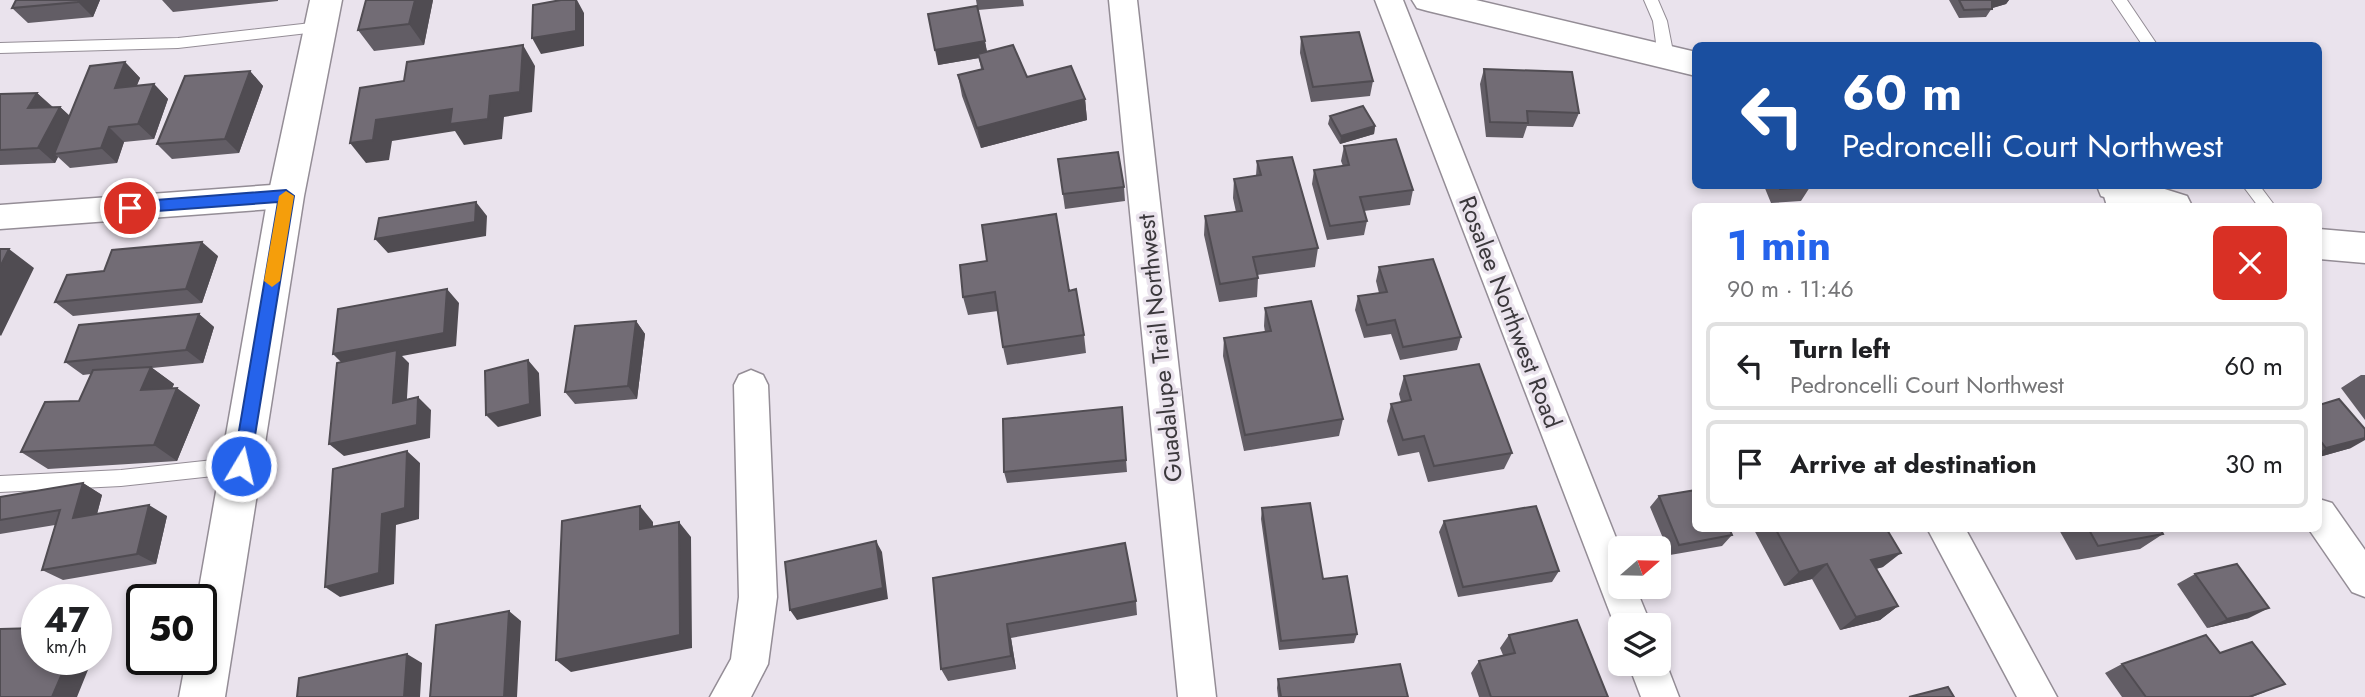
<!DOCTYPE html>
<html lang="en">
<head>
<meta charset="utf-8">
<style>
	:root { --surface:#fff; --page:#f6f6f6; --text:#202124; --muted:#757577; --line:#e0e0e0; --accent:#2563eb }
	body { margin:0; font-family:Jost,sans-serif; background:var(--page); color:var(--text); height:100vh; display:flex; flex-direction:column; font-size:26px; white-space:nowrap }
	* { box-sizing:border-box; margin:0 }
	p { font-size:23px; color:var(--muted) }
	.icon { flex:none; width:38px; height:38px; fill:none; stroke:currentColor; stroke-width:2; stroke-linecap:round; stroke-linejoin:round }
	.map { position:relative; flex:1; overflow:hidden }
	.details { position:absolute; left:1692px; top:203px; width:630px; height:329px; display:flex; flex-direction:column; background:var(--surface); border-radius:10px; box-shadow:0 4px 10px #0003 }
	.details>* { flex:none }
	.guide { position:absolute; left:1692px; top:42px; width:630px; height:147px; border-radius:10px; box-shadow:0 4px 10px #0003; background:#1a4fa0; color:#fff; overflow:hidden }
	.needle { width:46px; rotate:70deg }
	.tools { position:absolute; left:1608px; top:536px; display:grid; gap:14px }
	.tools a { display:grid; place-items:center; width:63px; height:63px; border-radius:10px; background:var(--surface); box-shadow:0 4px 10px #0003; font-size:35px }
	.speed { position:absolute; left:21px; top:584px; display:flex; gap:14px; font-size:35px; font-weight:700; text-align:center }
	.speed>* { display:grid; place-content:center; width:91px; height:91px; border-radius:50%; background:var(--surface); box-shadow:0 4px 10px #0003; line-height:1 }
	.speed small { font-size:18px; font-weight:400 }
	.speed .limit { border:4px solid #111; border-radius:10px; background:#fff; color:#111 }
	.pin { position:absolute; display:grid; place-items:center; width:60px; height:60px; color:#fff; margin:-30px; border:4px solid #fff; border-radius:50%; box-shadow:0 2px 7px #0007 }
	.me { position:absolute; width:77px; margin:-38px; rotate:9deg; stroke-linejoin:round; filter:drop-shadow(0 0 5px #0008) }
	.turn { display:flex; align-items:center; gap:24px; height:147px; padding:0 35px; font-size:32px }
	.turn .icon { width:91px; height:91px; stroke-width:2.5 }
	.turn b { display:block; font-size:49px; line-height:60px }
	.round { display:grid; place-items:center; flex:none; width:74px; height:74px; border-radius:10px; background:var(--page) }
	.headline { display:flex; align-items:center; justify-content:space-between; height:119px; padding:0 35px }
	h1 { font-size:42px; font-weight:700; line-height:52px; color:var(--accent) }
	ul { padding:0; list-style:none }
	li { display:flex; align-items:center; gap:21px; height:88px; margin:0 14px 10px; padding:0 21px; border:4px solid var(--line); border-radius:10px }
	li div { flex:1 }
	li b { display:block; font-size:26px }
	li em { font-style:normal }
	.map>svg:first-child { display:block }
</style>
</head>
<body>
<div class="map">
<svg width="2365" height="697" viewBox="0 0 2365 697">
	<rect width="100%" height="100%" fill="#eae3ed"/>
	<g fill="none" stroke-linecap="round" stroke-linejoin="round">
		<defs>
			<path id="lane" d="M1644 0H1658L1667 21 1674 57 1671 61 1666 62 1658 57 1653 21Z
				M2112 0H2127L2158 46H2143Z
				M320 22 325 23V31L178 48 0 53V43L178 38Z
				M2243 186H2260L2275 206H2258Z
				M241 457 248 459 250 465 248 471 241 473 121 486 0 492V476L121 470Z"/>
			<path id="street" d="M1109 0H1137L1216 697H1178Z
				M1375 0H1403L1620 548V586H1635L1651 625H1620V639Z
				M286 184 297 187 301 196 297 205 286 208 0 229V205Z
				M2101 186H2131L2137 206H2107Z
				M751 370 763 375 768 385 777 597 768 664 751 697H710L731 659 739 597 734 385 739 375Z
				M2319 499 2332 503 2365 550V597L2352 592 2308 528H2319Z
				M1927 528H1965L2057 697H2017Z
				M1659 649 1661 650 1679 697H1641L1628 663H1659Z"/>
			<path id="secondary" d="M310 0H342L304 196 225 697H179L186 660H201V600H197L268 196Z
				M1412 0H1476L1696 52V76L1428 11 1417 8Z
				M2097 186H2155L2187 196 2192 206H2133L2101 196Z
				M2319 229 2365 233V263L2319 259Z"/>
		</defs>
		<use href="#lane" stroke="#948d96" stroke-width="2"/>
		<use href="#street" stroke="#948d96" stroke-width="3"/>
		<use href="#secondary" stroke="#948d96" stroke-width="3"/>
		<use href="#lane" fill="#fff" fill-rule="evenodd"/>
		<use href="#street" fill="#fff" fill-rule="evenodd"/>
		<use href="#secondary" fill="#fff" fill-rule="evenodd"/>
	</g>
	<path fill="#625d65" d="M16 0H100L93 17 28 23 12 8Z
		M162 0H278V1L173 12Z
		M433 0 424 45 374 51 358 30Z
		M976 0H1023L1024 6 978 10 987 52 1027 77 1085 99 1087 120 981 148 962 96 958 75 981 69 979 58 938 65 977 6Z
		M1949 0H2009L2006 4 1992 8 1986 17 1959 18Z
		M1301 37 1373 81 1370 96 1311 102 1300 53Z
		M125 62 140 78 136 86 154 84 168 99 154 139 124 142 117 163 70 168 58 157 55 163 0 165V94L37 93 53 107H60L70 116Z
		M1484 69 1579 113 1573 127 1527 126 1523 138 1486 137 1480 84Z
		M250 71 263 86 239 153 172 159 157 144Z
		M1330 116 1375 126 1374 134 1340 144 1328 124Z
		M1344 146 1413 190 1410 205 1364 211 1367 221 1364 235 1327 240 1312 184 1314 170 1343 166 1341 161Z
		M1058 159 1124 187 1125 201 1065 209Z
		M1257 161 1318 248 1315 267 1257 275 1258 278 1257 297 1219 302 1204 235 1205 216 1236 212 1233 198 1234 179 1256 176Z
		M1764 186H1810V187L1801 201 1771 203Z
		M218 256 202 303 73 316 55 302 104 271Z
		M960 265 1069 291 1084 335 1086 353 1007 365 1003 347 998 311 968 315 963 297Z
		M1379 267 1461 337 1457 350 1400 360 1391 334 1364 338 1355 310 1358 296 1379 293 1376 281Z
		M1265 308 1343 419 1339 436 1244 451 1223 356 1224 338 1265 332 1264 326Z
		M199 314 214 327 203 363 152 368 174 384 172 388 200 405 177 461 48 469 21 452 79 401 91 374 83 375 65 362Z
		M636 321 645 334 637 399 575 404 565 392Z
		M2361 375H2365V420L2341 388Z
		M1404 376 1512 453 1504 469 1428 482 1419 452 1398 456 1387 421 1391 404 1401 402 1399 394Z
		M2319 405 2351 448 2319 457Z
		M1122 407 1127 472 1007 483 1004 472Z
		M83 483 102 495 97 514 167 516 156 564 63 580 42 570 55 525 0 534V497Z
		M1659 496 1732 535 1722 546 1670 555 1650 507Z
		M1262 508 1323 579 1357 634 1354 643 1279 650 1261 519Z
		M1444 521 1559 571 1552 582 1458 597 1439 532Z
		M1753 528H1886L1883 567 1876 569 1898 606 1880 620 1840 630 1812 579 1784 586Z
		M2058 528H2160L2163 534 2140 549 2076 560Z
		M2195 574 2249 618 2207 628 2177 584Z
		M933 578 1136 601 1137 615 1011 638 1016 669 948 681 941 669Z
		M1509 635 1608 697H1479L1471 673 1479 661 1503 655 1500 648Z
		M2220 653 2265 692 2252 697H2122L2105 673 2122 664Z
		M1278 679 1408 697H1278L1277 688Z"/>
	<path fill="#504c52" d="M79 0H100L93 17 78 2Z
		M415 0H433L424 45 409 24Z
		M576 0H577L584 13V46L541 54 532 38Z
		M1997 0H2009L2006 4 1986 10 1992 1Z
		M985 41 988 57 978 54 979 58 938 65 935 50Z
		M523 45 535 66 532 112 504 117 502 139 464 145 455 131 392 141 389 160 366 163 350 143 376 120 490 96Z
		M125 62 140 78 130 103 115 88Z
		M250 71 263 86 239 153 225 139Z
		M154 84 168 99 154 139 138 124Z
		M37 93 53 108H28Z
		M1085 99 1087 120 981 148 977 128Z
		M60 107 76 122 54 154 58 157 55 163 38 148Z
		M1375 126 1374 134 1340 144 1341 136Z
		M109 127 124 142 117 163 101 148Z
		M476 202 487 216 486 236 388 253 375 239Z
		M202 242 218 256 202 303 186 289Z
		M9 249 34 268 1 336 0 335V267Z
		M447 289 459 303 456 346 402 356 409 363 406 415 346 367 333 354Z
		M199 314 214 327 203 363 186 350Z
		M636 321 645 334 637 399 628 386Z
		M528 360 539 373 541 416 498 427 486 415Z
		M151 367 174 384 164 407 141 390Z
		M177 388 200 405 177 461 154 445Z
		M418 397 431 410 430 438 344 456 329 444Z
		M2365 438V440L2351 448 2319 457V453L2326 448Z
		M407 451 420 463 419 519 396 525 394 584 340 597 325 587 382 514Z
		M83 483 102 495 93 529 73 518Z
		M149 505 167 516 156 564 137 554Z
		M640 506 653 522V544L640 529Z
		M679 522 691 537 692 648 571 672 556 660Z
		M876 541 882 552 888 599 797 620 790 610Z
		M1901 553 1883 567 1854 574 1871 560Z
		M1827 564 1812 579 1784 586 1799 572Z
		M1898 606 1880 620 1840 630 1856 617Z
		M2269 608 2249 618 2207 628 2227 619Z
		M509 611 521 621 517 697H504Z
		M1007 624 1011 638 1016 669 1011 656Z
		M96 632 102 635 96 650Z
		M407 654 422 663 420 697H404Z
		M68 660H92L77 697H52Z"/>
	<path fill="#726c75" stroke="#504c52" stroke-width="2" d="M16 0H79L78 2 12 8Z
		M366 0H415L409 24 358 30Z
		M561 0H576V31L532 38 533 5Z
		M1959 0H1997L1992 1V9L1964 10Z
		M977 6 985 41 935 50 928 14Z
		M1359 32 1373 81 1313 87 1301 37Z
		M523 45 520 92 490 96 488 119 450 124 452 109 376 120 373 140 350 143 360 88 404 81 407 62Z
		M1013 45 1027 77 1071 66 1085 99 977 128 958 75 983 69 978 54Z
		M125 62 115 88 154 84 138 124 109 127 101 148 54 154 90 66Z
		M1484 69 1572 72 1579 113 1527 111 1528 123 1490 122Z
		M250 71 225 139 157 144 185 76Z
		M37 93 28 108 60 107 38 148 0 150V94Z
		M1363 106 1375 126 1341 136 1330 116Z
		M1396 139 1413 190 1360 197 1367 221 1330 226 1314 170 1349 165 1344 146Z
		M1118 152 1124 187 1063 194 1058 159Z
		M1292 157 1318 248 1253 257 1258 278 1220 284 1205 216 1242 211 1234 179 1261 175 1257 161Z
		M1779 186H1810V187L1780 189Z
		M476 202 475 222 375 239 379 218Z
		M1056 214 1069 291 1076 289 1084 335 1003 347 995 292 963 297 960 265 987 261 982 225Z
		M202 242 186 289 55 302 67 275 104 271 112 250Z
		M0 249H9L0 267Z
		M1433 259 1461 337 1403 347 1395 320 1367 325 1358 296 1387 292 1379 267Z
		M447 289 444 333 333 354 338 309Z
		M1311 301 1343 419 1245 435 1224 338 1271 331 1265 308Z
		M199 314 186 350 65 362 79 325Z
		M636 321 628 386 565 392 575 326Z
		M397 350 393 403 418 397 417 425 329 444 337 363Z
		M528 360 530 404 486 415 485 371Z
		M1479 364 1512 453 1434 466 1424 436 1403 440 1391 404 1411 400 1404 376Z
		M151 367 141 390 177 388 154 445 21 452 45 402 79 401 93 370Z
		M2339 399 2365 429V438L2326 448 2319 439V405Z
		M1122 407 1126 460 1004 472 1003 419Z
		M407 451 405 508 382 514 379 573 325 587 333 469Z
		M83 483 73 518 149 505 137 554 42 570 60 510 0 520V497Z
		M1696 490V528H1729L1732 535 1679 545 1659 496Z
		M1310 503 1323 579 1347 576 1357 634 1281 641 1262 508Z
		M640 506V529L679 522 680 635 556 660 562 521Z
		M1536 506 1559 571 1463 587 1444 521Z
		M1775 528H1886L1901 553 1871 560 1898 606 1856 617 1827 564 1799 572Z
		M2088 528H2160L2163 534 2098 546Z
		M876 541 883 588 790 610 785 562Z
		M1125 543 1136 601 1007 624 1011 656 941 669 933 578Z
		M2237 564 2269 608 2227 619 2195 574Z
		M509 611 504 697H430L436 625Z
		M1577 620 1608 697H1491L1479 661 1515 653 1509 635Z
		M37 628V660H68L52 697H0V629Z
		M2206 635 2220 653 2252 642 2285 684 2249 697H2146L2122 664Z
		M407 654 404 697H297L299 678Z
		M1400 664 1408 697H1281L1278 679Z
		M1948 687 1954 697H1909Z"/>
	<path fill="#2563eb" stroke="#184099" stroke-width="2" d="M286 190 294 196 250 466 241 473 233 466 278 202 130 213 123 208 130 202Z"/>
	<path fill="#f59e0b" d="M286 191 294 196 280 281 272 287 264 281 279 196Z"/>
	<g text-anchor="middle" stroke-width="7" stroke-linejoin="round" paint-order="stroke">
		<g font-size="24" fill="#3b383c" stroke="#eae3ed">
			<text transform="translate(1510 312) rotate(69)" y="8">Rosalee Northwest Road</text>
			<text transform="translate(1160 348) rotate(-96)" y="8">Guadalupe Trail Northwest</text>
		</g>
	</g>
</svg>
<div class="tools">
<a><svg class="needle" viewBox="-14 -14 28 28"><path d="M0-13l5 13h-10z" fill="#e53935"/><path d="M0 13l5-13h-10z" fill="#757577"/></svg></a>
<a><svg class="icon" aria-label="layers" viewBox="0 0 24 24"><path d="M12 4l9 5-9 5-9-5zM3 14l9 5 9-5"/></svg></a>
</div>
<div class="speed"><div>47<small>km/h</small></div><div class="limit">50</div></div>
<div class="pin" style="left:130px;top:208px;background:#d93025"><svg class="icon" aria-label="arrive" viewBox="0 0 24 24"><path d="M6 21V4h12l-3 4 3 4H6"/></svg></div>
<svg class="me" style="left:241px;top:466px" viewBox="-20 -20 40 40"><circle r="17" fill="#2563eb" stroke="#fff" stroke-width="3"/><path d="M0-11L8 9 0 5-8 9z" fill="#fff"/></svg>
<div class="guide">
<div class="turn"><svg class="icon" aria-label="left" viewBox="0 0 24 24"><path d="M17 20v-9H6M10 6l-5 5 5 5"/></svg><div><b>60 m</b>Pedroncelli Court Northwest</div></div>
</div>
<section class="details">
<div class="headline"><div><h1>1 min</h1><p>90 m · 11:46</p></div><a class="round" style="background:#d93025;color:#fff"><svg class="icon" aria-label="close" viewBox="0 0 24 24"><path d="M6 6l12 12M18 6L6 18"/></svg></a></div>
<ul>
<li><svg class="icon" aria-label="left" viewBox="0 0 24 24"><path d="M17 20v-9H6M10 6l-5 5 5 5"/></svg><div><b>Turn left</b><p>Pedroncelli Court Northwest</p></div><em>60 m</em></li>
<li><svg class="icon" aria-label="arrive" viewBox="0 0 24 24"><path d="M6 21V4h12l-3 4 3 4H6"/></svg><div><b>Arrive at destination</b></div><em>30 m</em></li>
</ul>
</section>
</div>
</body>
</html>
